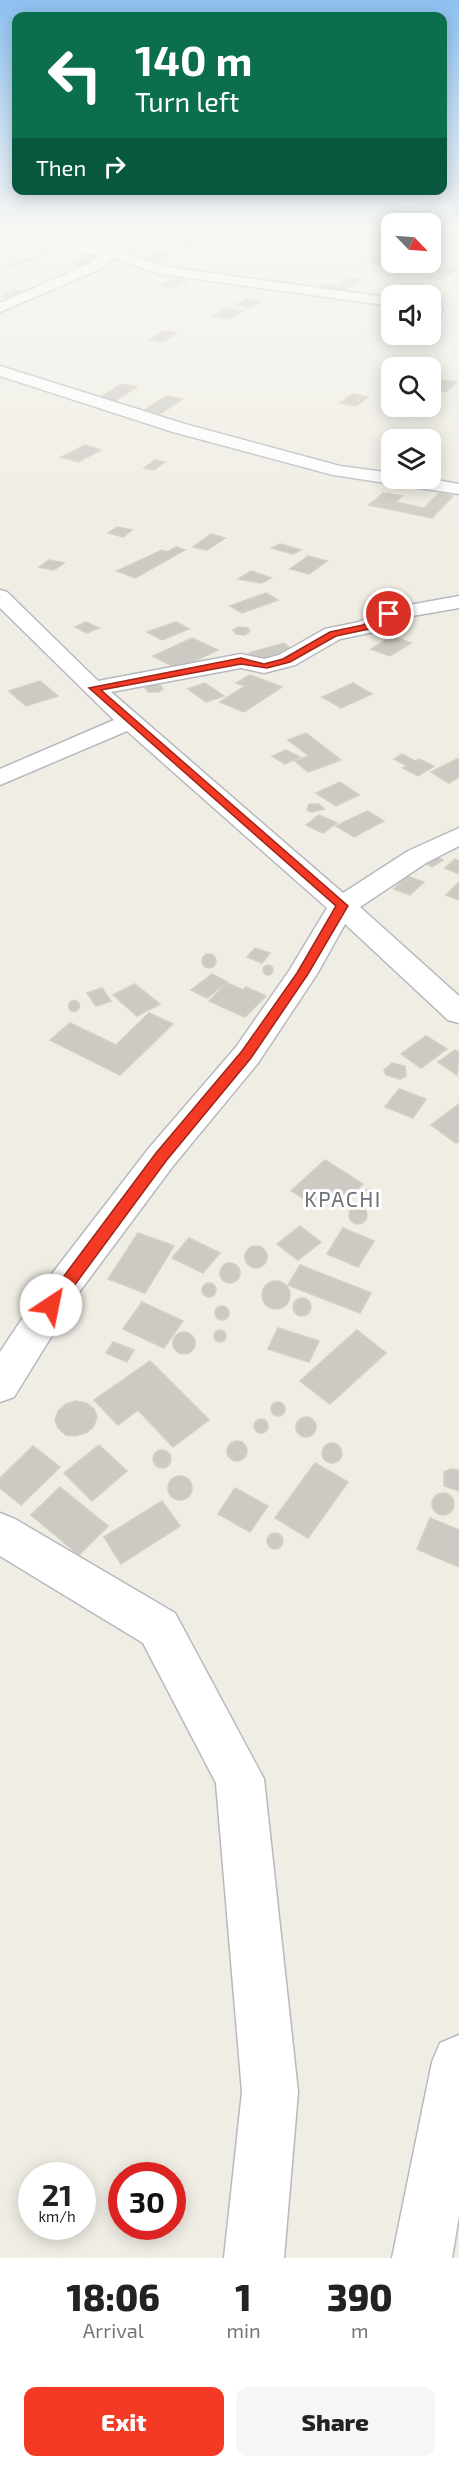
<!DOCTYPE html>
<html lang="en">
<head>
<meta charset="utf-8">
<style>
	:root { --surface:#fff; --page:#f6f6f6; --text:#222; --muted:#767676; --accent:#f43925 }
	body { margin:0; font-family:"Exo 2",sans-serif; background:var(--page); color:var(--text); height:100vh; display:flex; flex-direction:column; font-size:22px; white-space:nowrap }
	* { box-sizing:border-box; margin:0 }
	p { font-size:20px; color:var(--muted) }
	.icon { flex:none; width:33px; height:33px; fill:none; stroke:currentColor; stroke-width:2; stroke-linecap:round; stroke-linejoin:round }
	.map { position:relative; height:2258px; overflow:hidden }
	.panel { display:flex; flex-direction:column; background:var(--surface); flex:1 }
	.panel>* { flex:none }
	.guide { position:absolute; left:12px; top:12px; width:435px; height:183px; border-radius:12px; box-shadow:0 3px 15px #0003; background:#0b6e4f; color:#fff; overflow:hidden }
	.needle { width:39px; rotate:115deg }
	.tools { position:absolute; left:381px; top:213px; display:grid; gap:12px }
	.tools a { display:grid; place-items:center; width:60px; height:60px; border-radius:12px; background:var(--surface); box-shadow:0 3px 15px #0003; font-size:30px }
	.speed { position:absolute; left:18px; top:2162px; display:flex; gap:12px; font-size:30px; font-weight:700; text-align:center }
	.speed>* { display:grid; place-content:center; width:78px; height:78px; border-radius:50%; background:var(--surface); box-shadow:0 3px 15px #0003; line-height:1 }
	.speed small { font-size:15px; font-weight:400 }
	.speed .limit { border:9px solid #d22; background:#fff; color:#111 }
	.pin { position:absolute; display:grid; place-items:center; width:51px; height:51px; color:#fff; margin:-26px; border:3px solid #fff; border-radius:50%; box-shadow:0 2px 6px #0007 }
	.me { position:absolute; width:66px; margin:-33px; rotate:34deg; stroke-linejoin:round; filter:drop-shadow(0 0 4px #0008) }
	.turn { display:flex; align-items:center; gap:21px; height:126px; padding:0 24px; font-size:27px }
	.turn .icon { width:78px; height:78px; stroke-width:2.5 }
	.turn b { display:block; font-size:42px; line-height:51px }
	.then { display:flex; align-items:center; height:57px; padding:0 24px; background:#0003; gap:12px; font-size:22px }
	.eta { display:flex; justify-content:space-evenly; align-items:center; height:102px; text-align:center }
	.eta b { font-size:36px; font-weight:800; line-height:42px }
	.cta { display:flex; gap:12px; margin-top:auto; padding:12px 24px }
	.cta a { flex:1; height:69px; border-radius:12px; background:var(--accent); color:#fff; font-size:24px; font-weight:800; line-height:69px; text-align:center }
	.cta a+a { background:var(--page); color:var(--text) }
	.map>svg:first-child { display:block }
</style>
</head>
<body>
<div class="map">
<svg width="459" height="2258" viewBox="0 0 459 2258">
	<rect width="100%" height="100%" fill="#efede4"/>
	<path fill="#cccac3" stroke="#d4cfc1" stroke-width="1.5" d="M120 233H150L139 239 114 236Z
		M196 236 207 237 190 246 175 243Z
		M156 253 168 255 153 262 129 258 136 255 148 257Z
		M90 254 106 256 85 266 73 264Z
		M375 255 382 256 379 258 388 259 380 265 368 263 376 258 372 257Z
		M28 258 36 259 17 266 9 265Z
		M444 265 459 268 442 280 427 277Z
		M348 278 360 279 343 291 320 288 326 284 336 286Z
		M173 279 187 281 174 288 160 286Z
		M413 287 428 289 420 296H392V300L386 299 392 294 402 295Z
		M14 289 24 291 8 298 0 297Z
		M247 299 261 302 249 308 235 305Z
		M226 308 242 311 229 319 213 316Z
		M164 331 177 333 163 342 150 340Z
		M442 380 457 382 446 392 430 390Z
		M121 384 137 387 115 401 99 398Z
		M353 394 368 397 356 406 340 403Z
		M166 396 183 399 160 414 143 411Z
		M85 445 101 450 78 462 61 457Z
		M155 460 165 462 154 470 144 468Z
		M383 493 402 496 396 502 424 508 439 493 453 496 432 518 369 505Z
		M117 527 132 530 123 537 108 533Z
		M211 534 225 538 207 550 193 547Z
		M280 544 301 550 293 554 272 548Z
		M176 547 185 550 135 578 117 571 162 550 167 552Z
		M308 556 327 561 309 574 290 569Z
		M49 560 64 563 54 570 39 567Z
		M251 571 271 578 262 583 238 579Z
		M266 593 278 600 242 613 230 606Z
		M86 622 99 628 87 633 75 627Z
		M176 622 189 629 162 640 147 632Z
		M239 627 248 628 250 631 245 635 236 634 233 630Z
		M392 636 411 643 390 656 371 649Z
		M192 638 218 650 178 669 153 656Z
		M284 643 295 652 261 662 249 653Z
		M250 675 282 687 244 712 220 702 245 686 236 683Z
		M40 681 58 696 26 706 9 691Z
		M205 683 224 696 206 702 188 689Z
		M353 683 372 694 341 708 322 697Z
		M151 684 160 685 163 689 158 692H148L145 688Z
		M306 733 341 760 308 772 295 761 309 756 288 740Z
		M286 750 300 757 285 764 272 756Z
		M402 754 415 761 419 759 434 766 418 776 403 768 407 766 394 759Z
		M459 758V777L449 783 431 772Z
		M340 782 359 795 336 806 316 793Z
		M309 804H319L324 809 311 812 307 810Z
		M367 811 384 821 354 837 336 826Z
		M319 815 337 823 323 833 306 825Z
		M434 855 443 860 432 867 423 862Z
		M455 859 459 861V874L445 868Z
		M407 876 424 882 410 895 394 889Z
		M459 882V900L446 895Z
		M255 948 270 953 262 963 247 957Z
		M202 961a7 7 0 1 1 14 0a7 7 0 1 1-14 0Z
		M263 970a5 5 0 1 1 10 0a5 5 0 1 1-10 0Z
		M212 974 227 982 207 998 191 990Z
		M227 983 243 990 246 987 266 996 245 1017 209 1001Z
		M135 984 160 1004 137 1016 113 995Z
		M102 988 111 1001 96 1006 87 993Z
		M68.5 1006a5.5 5.5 0 1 1 11 0a5.5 5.5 0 1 1-11 0Z
		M149 1013 173 1024 120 1075 50 1040 70 1023 116 1045Z
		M426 1036 447 1049 421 1068 401 1054Z
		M455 1050 459 1052 457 1075 438 1062Z
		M392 1063 405 1066 406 1076 400 1079 386 1075 384 1070Z
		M399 1089 426 1099 413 1118 385 1107Z
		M459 1104V1141L456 1143 431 1125Z
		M325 1160 363 1184 342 1204 323 1192 311 1203 291 1191Z
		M363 1195a6 6 0 1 1 12 0a6 6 0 1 1-12 0Z
		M349 1215a9 9 0 1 1 18 0a9 9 0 1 1-18 0Z
		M300 1226 321 1242 298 1260 277 1244Z
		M343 1228 374 1241 358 1267 327 1254Z
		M138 1233 174 1246 145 1293 108 1279Z
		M189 1238 220 1253 203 1273 172 1258Z
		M245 1257a11 11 0 1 1 22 0a11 11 0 1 1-22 0Z
		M220 1273a10 10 0 1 1 20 0a10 10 0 1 1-20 0Z
		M300 1265 371 1293 360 1313 288 1285Z
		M262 1295a14 14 0 1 1 28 0a14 14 0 1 1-28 0Z
		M202 1290a7 7 0 1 1 14 0a7 7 0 1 1-14 0Z
		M293 1307a9 9 0 1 1 18 0a9 9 0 1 1-18 0Z
		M142 1302 183 1321 164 1348 123 1329Z
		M215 1313a7 7 0 1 1 14 0a7 7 0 1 1-14 0Z
		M278 1328 319 1341 309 1362 268 1349Z
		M214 1336a6 6 0 1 1 12 0a6 6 0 1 1-12 0Z
		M357 1330 386 1353 330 1404 300 1381Z
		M173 1343a11 11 0 1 1 22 0a11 11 0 1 1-22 0Z
		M113 1342 134 1350 127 1362 106 1353Z
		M150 1361 209 1420 173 1447 138 1410 118 1425 94 1400Z
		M76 1401 86 1403 94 1409 97 1417 94 1426 86 1433 75 1436 66 1435 58 1428 55 1420 58 1411 66 1404Z
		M271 1409a7 7 0 1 1 14 0a7 7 0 1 1-14 0Z
		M296 1427a10 10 0 1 1 20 0a10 10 0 1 1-20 0Z
		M254 1426a7 7 0 1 1 14 0a7 7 0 1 1-14 0Z
		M227 1451a10 10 0 1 1 20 0a10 10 0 1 1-20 0Z
		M322 1453a10 10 0 1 1 20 0a10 10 0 1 1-20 0Z
		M99 1445 127 1471 92 1501 64 1473Z
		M33 1446 60 1467 21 1505 0 1488V1478Z
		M153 1459a9 9 0 1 1 18 0a9 9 0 1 1-18 0Z
		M315 1463 348 1482 308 1538 275 1518Z
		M451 1469 459 1470V1491L444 1486V1472Z
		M168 1488a12 12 0 1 1 24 0a12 12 0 1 1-24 0Z
		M60 1487 108 1526 79 1555 31 1515Z
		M235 1488 268 1506 250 1532 218 1514Z
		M432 1504a11 11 0 1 1 22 0a11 11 0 1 1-22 0Z
		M162 1501 180 1526 121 1564 104 1537Z
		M430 1518 459 1530V1567L417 1549Z
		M267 1541a8 8 0 1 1 16 0a8 8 0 1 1-16 0Z"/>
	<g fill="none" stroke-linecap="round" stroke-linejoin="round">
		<defs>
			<path id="street" d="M150 233H166L123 253 161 266 392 298V306L159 274 114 258 100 269 0 312V303L90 263 101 255 0 243V235L111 249Z
				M430 305 441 307 443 310 441 313H430Z
				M0 366 185 424 340 466 392 473V478H425L459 484V494L333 475 173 432 0 376Z
				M0 590 7 592 98 681 241 654 264 659 279 655 325 629 359 622 382 610 459 596V608L395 619 374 632 340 639 295 665 264 673 241 668 111 692 343 893 408 851 459 828V846L426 863 360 907 459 996V1023L448 1020 345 924 317 974 258 1063 173 1166 77 1295 14 1397 0 1402V1352L51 1275 149 1148 236 1047 289 971 327 908 127 731 0 785V769L114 720 0 608Z
				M0 1513 15 1519 175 1613 264 1779 298 2092 284 2258H224L242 2092 216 1783 143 1643 0 1556Z
				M459 2035V2216L452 2258H392L432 2062 440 2043Z"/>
		</defs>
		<use href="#street" stroke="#b6babf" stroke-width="3"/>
		<use href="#street" fill="#fff" fill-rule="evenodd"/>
	</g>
	<linearGradient id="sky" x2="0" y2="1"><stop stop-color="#8dc1f1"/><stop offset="0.42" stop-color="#f8f7f3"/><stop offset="1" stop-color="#f8f7f3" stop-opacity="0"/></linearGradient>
	<rect width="459" height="549" fill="url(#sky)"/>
	<path fill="#f43925" stroke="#9f2518" stroke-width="1.5" d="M386 612 393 614 369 629 336 636 290 662 267 668 241 664 101 690 348 906 308 974 251 1058 166 1161 57 1309H46L44 1305 46 1300 156 1153 242 1051 297 973 336 906 89 688 241 658 264 664 283 659 330 632 363 625Z"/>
	<g text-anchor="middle" stroke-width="6" stroke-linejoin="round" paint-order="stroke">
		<g font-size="21" letter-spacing="1.5" fill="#6c7277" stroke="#fff">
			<text x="343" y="1207">KPACHI</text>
		</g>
	</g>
</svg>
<div class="tools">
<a><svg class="needle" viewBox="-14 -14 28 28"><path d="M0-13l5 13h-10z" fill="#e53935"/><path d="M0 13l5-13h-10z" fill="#767676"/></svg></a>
<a><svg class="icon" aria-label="sound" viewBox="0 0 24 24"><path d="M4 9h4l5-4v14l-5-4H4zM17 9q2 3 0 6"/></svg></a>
<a><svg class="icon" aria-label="search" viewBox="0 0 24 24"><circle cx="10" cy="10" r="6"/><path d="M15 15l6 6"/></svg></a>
<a><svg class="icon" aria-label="layers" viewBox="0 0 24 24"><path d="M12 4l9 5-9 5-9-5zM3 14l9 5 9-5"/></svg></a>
</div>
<div class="speed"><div>21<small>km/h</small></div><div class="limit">30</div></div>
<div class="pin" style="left:389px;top:614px;background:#d93025"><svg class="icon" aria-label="arrive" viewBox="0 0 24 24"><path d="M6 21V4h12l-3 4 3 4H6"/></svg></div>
<svg class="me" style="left:51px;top:1305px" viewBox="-20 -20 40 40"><circle r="19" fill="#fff"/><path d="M0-13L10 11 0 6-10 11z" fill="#f43925"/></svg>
<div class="guide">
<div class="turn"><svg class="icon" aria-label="left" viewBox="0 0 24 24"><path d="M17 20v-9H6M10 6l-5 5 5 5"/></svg><div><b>140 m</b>Turn left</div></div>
<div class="then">Then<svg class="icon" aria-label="right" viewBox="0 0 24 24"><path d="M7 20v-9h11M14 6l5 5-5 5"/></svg></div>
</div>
</div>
<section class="panel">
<div class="eta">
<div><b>18:06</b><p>Arrival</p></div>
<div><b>1</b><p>min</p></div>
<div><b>390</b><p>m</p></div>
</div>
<div class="cta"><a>Exit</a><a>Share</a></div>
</section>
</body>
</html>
